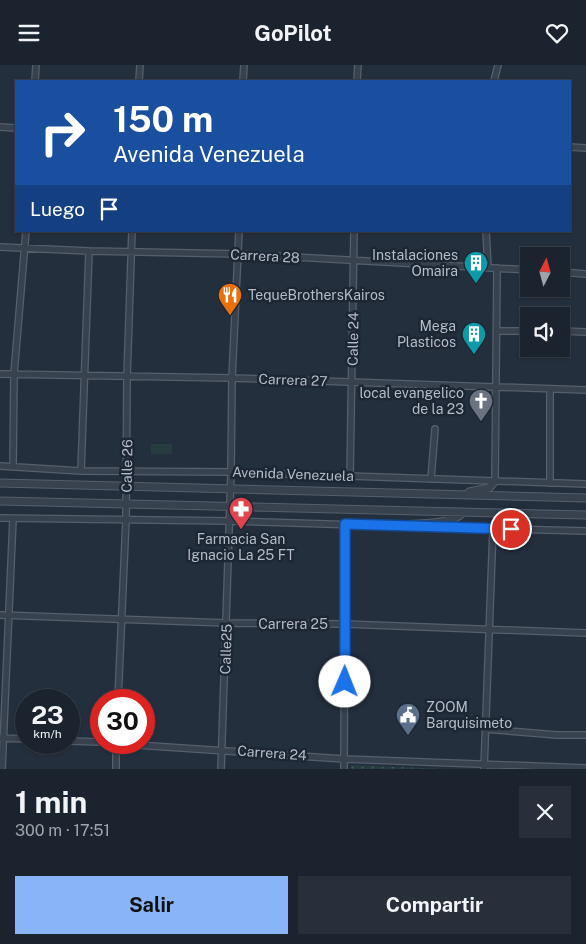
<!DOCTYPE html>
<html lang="es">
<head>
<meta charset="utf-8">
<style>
	:root { --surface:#1b232e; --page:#282f3a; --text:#f1f3f6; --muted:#a0a4aa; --line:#39404a; --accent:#8ab4f8 }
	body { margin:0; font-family:"Public Sans",sans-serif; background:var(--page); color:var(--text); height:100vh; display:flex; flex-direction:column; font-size:19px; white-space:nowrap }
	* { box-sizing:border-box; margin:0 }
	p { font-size:16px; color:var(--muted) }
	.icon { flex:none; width:28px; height:28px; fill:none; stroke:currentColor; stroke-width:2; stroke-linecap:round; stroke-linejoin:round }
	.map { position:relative; height:704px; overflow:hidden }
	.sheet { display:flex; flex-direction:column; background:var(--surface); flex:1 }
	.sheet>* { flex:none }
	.banner { position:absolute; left:15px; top:15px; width:556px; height:152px; border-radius:0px; box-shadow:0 1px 4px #0004,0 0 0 1px var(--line); background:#1a4fa0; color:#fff; overflow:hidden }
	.needle { width:32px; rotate:6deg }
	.tools { position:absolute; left:520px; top:182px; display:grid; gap:10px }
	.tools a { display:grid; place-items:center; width:50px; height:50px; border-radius:0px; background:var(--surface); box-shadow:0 1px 4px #0004,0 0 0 1px var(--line); font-size:25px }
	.speed { position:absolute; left:15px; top:624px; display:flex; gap:10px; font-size:25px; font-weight:700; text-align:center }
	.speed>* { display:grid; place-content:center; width:65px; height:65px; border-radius:50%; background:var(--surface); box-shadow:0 1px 4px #0004,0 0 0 1px var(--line); line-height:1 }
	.speed small { font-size:12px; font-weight:400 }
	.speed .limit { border:8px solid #d22; background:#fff; color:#111 }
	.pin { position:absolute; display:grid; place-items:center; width:42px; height:42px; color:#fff; margin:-21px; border:2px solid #fff; border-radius:50%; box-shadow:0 1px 5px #0007 }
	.me { position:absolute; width:55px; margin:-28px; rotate:1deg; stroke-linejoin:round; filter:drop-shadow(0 0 4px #0008) }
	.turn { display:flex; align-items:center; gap:18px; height:105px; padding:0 15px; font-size:22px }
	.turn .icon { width:65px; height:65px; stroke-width:2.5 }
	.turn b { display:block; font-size:35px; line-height:42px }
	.then { display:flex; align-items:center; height:48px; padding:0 15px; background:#0003; gap:10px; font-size:19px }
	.round { display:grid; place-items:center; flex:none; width:52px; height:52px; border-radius:0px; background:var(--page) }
	.head { display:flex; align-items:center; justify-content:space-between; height:85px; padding:0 15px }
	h1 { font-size:30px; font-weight:700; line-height:38px }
	.primary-button { display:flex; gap:10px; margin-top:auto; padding:10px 15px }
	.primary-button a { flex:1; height:58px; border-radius:0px; background:var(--accent); color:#111; font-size:20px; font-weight:700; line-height:58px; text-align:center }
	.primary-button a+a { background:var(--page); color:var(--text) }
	header { display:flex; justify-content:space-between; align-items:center; height:65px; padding:0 15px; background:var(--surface); font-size:22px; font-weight:700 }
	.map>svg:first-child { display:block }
</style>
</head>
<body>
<header><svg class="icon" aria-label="menu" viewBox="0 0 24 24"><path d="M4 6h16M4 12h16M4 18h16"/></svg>GoPilot<svg class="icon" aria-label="heart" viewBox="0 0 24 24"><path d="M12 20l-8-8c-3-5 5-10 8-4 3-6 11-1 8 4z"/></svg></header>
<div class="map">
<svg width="586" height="704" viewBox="0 0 586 704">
	<defs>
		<pattern id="grass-dots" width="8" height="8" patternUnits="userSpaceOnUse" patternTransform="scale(1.25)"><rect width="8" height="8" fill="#263c3f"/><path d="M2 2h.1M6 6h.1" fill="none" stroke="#435659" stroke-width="1.8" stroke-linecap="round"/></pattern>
	</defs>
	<rect width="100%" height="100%" fill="#242f3e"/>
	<path fill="url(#grass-dots)" d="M351 700 446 704H351Z"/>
	<path fill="#263c3f" d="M151 379H172V389H151Z"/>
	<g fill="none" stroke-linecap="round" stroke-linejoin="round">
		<defs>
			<path id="minor" d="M35 16 36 0
				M139 16 140 0
				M243 16 244 0
				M357 16 358 0
				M494 16 498 0
				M0 62 16 63
				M570 82 586 83
				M486 166 488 202
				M0 182 89 186 239 189 529 205
				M561 207 586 209
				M497 266H529
				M561 266 586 267
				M0 309 232 313 586 325
				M0 401 81 406 231 407 586 419
				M13 401 14 309 26 166
				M81 406 89 186
				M350 411 354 166
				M431 414 435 364
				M495 416 497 203
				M550 418V324
				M0 453 229 456 390 461
				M422 462 586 466
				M0 550 227 558 345 559 586 568
				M118 635 126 454 127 312 132 166
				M485 664 557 670H586
				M0 673 26 674
				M69 676 101 677
				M107 678 344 694 586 703
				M2 704 13 454
				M116 704V678
				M221 704 231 407 232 313 239 166
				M344 704 345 459
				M484 704 493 463"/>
			<path id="tertiary" d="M0 418 586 433
				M469 427 489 423 495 416
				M0 436 586 450
				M388 461C406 458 452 462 463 447"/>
		</defs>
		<use href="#minor" stroke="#565f6c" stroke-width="8"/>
		<use href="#tertiary" stroke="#565f6c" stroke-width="9"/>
		<use href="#minor" stroke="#38414e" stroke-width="5.5"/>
		<use href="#tertiary" stroke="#38414e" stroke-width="7"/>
	</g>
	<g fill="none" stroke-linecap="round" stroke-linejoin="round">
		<defs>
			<path id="route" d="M345 617V459L511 464"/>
		</defs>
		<use href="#route" stroke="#114b97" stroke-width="12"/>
		<use href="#route" stroke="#1a73e8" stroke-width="9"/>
	</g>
	<defs>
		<symbol id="building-pin" viewBox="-11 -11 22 30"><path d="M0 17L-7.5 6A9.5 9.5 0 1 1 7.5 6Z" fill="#0f9aa8" stroke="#1d2633"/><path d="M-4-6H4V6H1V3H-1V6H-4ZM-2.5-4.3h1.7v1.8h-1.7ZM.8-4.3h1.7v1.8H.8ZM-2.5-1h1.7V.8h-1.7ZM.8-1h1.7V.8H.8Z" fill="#fff"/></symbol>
		<symbol id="restaurant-pin" viewBox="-11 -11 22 30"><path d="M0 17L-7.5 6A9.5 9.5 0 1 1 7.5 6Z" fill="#e8710a" stroke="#1d2633"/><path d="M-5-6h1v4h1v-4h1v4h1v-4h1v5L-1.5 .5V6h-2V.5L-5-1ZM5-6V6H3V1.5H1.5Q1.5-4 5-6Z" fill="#fff"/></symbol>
		<symbol id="church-pin" viewBox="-11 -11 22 30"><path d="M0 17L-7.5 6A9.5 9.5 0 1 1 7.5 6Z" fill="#6b7280" stroke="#1d2633"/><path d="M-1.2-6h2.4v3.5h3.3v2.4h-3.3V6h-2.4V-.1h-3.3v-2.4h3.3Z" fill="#fff"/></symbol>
		<symbol id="pharmacy-pin" viewBox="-11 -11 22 30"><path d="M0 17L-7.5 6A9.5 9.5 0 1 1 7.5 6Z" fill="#e0444e" stroke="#1d2633"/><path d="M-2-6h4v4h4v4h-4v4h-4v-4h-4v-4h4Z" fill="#fff"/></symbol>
		<symbol id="civic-pin" viewBox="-11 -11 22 30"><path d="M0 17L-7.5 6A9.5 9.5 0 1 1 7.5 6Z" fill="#5c6f8a" stroke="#1d2633"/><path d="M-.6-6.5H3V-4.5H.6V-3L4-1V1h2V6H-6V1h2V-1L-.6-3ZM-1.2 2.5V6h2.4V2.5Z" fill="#fff"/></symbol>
	</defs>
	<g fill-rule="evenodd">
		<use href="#building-pin" x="462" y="184" width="28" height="38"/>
		<use href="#restaurant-pin" x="216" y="216" width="28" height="38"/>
		<use href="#building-pin" x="460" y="255" width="28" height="38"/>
		<use href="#church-pin" x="467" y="322" width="28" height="38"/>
		<use href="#pharmacy-pin" x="227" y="430" width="28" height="38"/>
		<use href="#civic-pin" x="394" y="636" width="28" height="38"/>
	</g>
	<g text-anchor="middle" stroke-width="5" stroke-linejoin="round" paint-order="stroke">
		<g font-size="14" fill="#b4bcc9" stroke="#1d2633" text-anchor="end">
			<text x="458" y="195">Instalaciones<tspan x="458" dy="16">Omaira</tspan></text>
			<text x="248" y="235" text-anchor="start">TequeBrothersKairos</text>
			<text x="456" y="266">Mega<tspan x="456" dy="16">Plasticos</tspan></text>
			<text x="464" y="333">local evangelico<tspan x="464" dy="16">de la 23</tspan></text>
			<text x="241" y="479" text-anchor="middle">Farmacia San<tspan x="241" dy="16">Ignacio La 25 FT</tspan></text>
			<text x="426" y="647" text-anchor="start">ZOOM<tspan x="426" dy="16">Barquisimeto</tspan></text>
		</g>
		<g font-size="14" fill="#b4bcc9" stroke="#1d2633">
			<text transform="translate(265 191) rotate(3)" y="5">Carrera 28</text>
			<text transform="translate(353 274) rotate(-89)" y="5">Calle 24</text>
			<text transform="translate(293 315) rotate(2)" y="5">Carrera 27</text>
			<text transform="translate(127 401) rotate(-89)" y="5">Calle 26</text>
			<text transform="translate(293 409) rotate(2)" y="5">Avenida Venezuela</text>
			<text x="293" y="564">Carrera 25</text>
			<text transform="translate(226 584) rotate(-88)" y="5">Calle25</text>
			<text transform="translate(272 688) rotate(4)" y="5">Carrera 24</text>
		</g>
	</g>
</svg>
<div class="tools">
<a><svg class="needle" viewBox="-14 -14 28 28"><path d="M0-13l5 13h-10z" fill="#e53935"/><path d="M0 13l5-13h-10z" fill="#a0a4aa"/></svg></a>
<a><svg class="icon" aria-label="sound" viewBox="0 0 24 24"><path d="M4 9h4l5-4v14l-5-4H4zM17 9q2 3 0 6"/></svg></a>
</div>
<div class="speed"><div>23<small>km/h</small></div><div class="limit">30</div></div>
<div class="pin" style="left:511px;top:464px;background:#d93025"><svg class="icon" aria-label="arrive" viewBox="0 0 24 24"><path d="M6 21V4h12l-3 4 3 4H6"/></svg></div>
<svg class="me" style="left:345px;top:617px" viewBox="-20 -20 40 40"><circle r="19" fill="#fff"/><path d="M0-13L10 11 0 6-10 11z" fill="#1a73e8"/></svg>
<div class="banner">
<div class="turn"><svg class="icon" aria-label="right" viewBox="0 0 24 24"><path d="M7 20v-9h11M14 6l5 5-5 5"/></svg><div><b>150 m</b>Avenida Venezuela</div></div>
<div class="then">Luego<svg class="icon" aria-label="arrive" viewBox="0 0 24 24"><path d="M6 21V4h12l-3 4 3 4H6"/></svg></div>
</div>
</div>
<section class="sheet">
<div class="head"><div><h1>1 min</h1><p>300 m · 17:51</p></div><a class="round"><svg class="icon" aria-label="close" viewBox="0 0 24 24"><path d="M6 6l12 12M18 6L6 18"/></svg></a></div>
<div class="primary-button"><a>Salir</a><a>Compartir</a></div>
</section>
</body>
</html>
